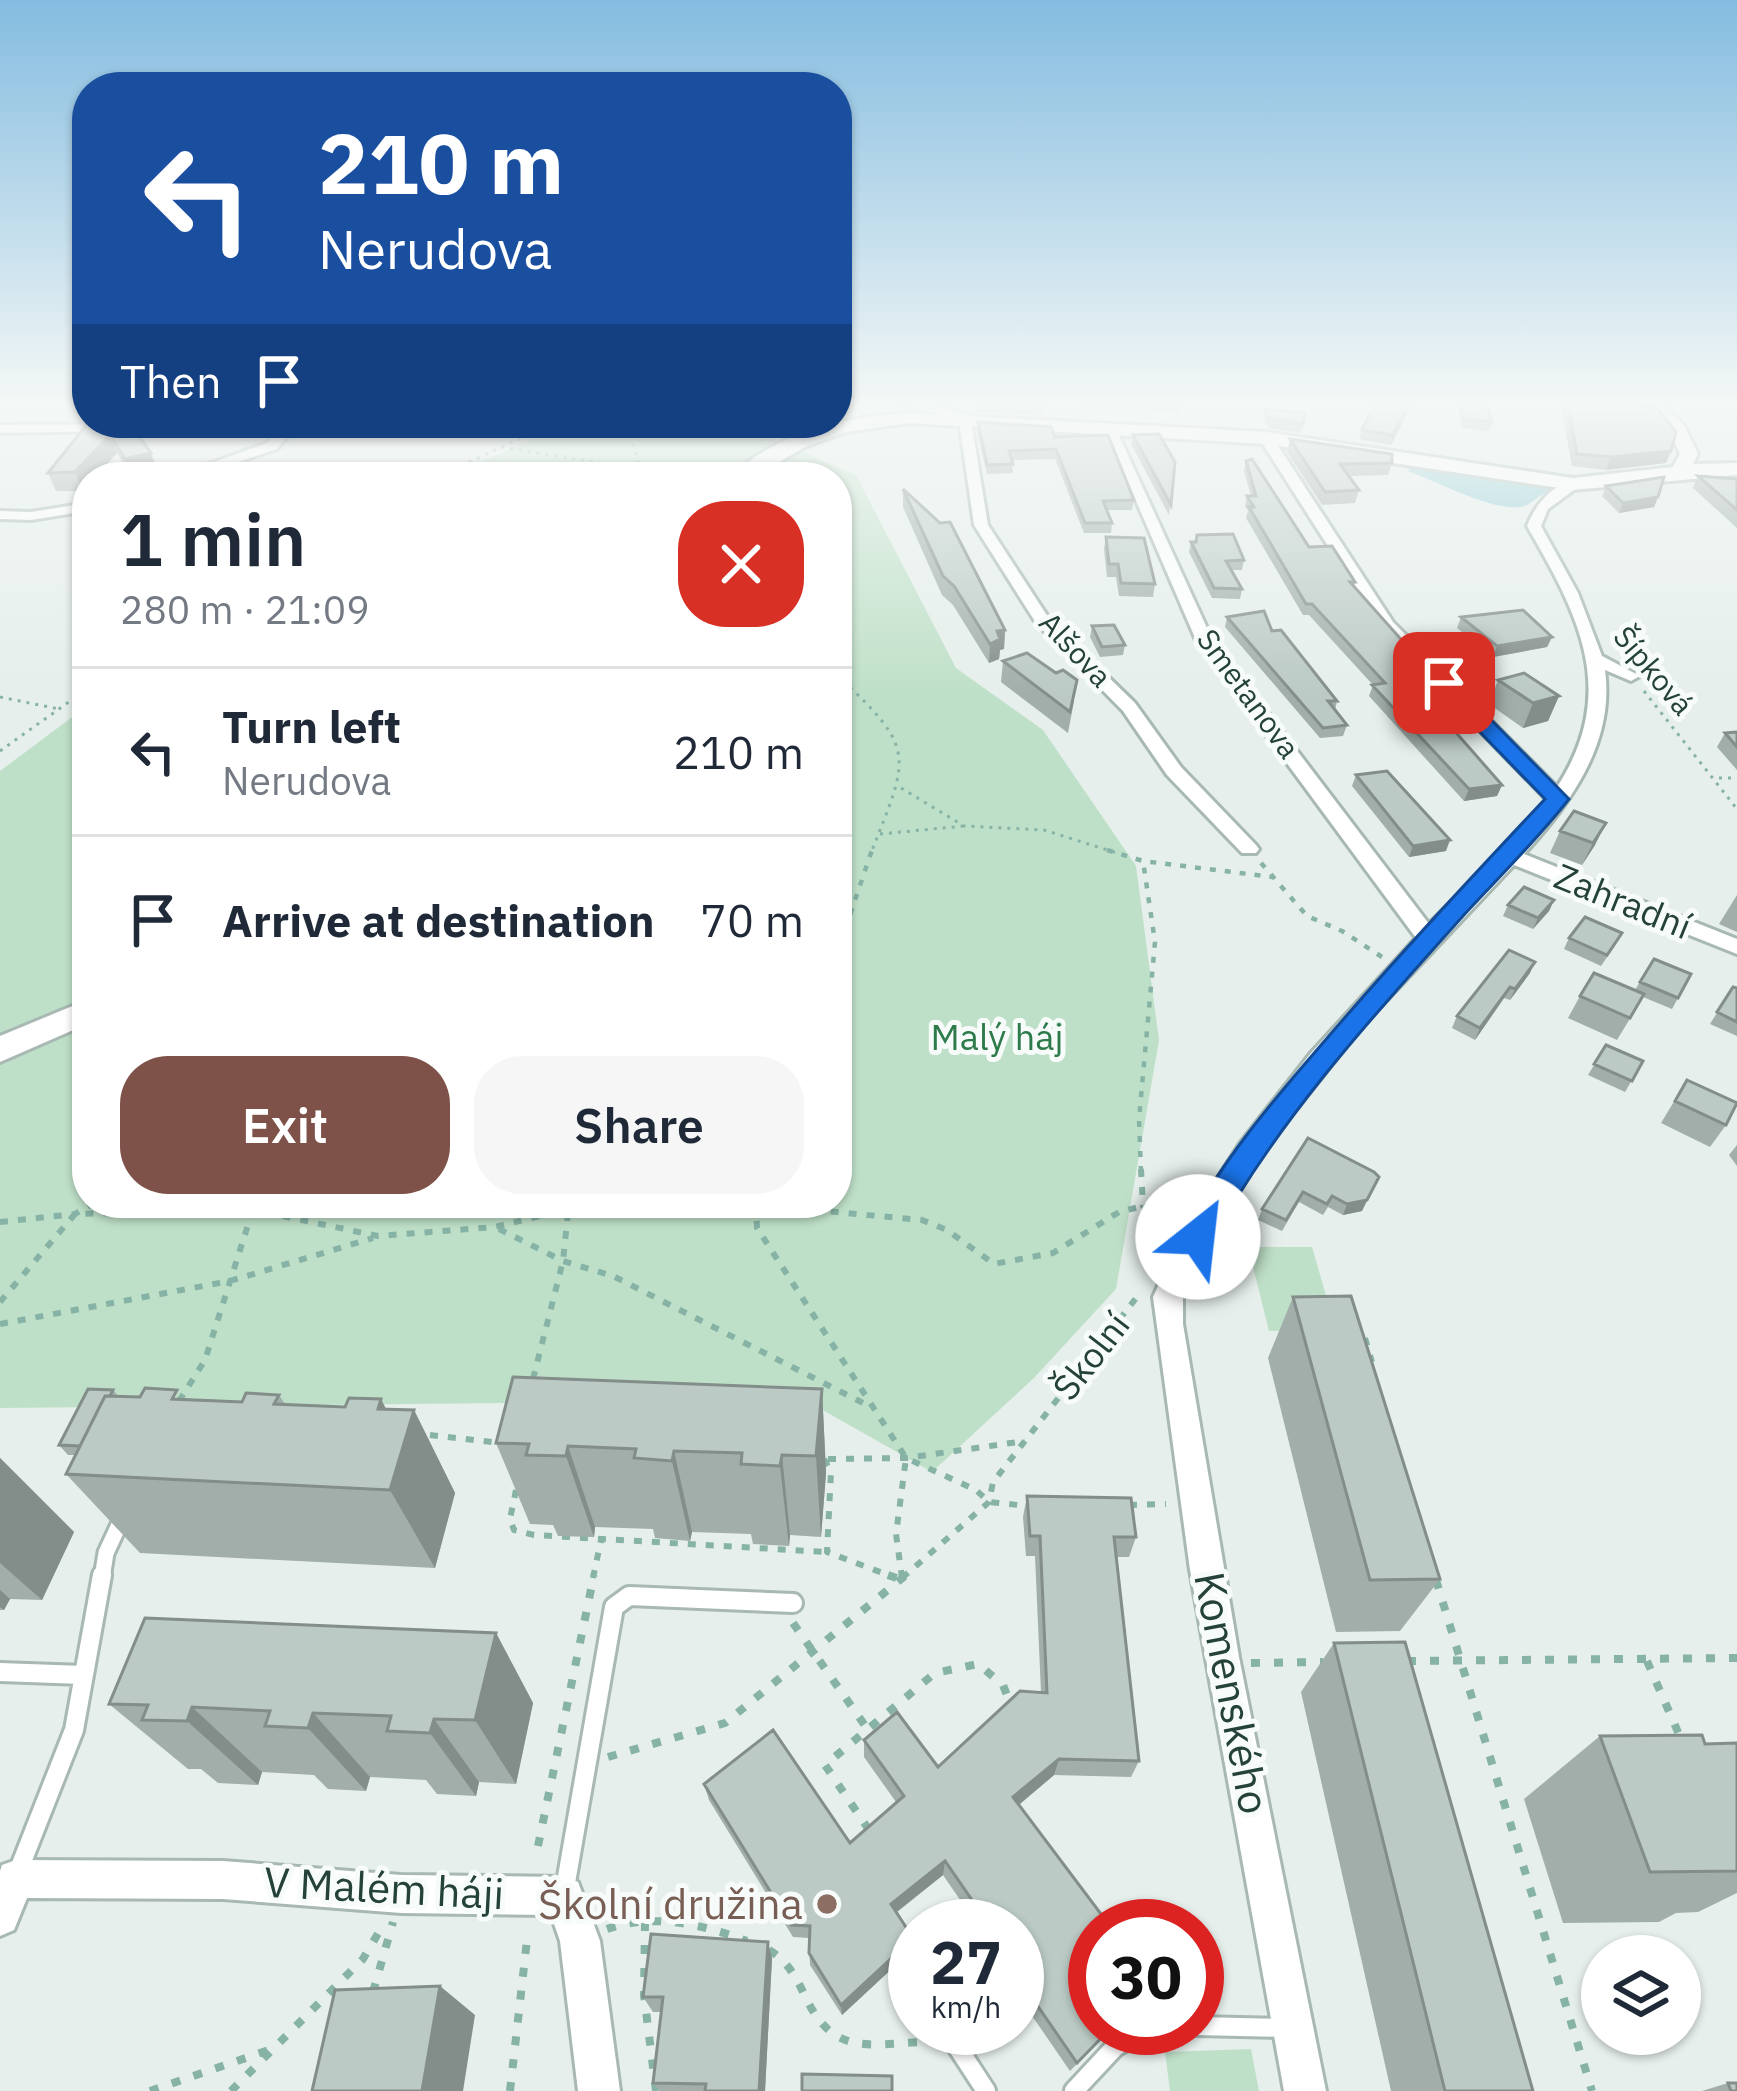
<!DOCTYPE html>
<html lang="en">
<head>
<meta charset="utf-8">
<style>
	:root { --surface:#fff; --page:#f6f6f7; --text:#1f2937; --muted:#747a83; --line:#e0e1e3; --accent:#7f5249 }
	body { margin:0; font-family:"IBM Plex Sans",sans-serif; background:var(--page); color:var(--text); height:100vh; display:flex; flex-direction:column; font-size:45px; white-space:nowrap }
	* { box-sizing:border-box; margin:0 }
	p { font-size:39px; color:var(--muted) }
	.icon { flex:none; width:66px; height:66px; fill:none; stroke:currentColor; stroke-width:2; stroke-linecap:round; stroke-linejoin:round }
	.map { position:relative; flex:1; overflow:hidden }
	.drawer { position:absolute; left:72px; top:462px; width:780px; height:756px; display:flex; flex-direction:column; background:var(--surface); border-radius:48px; box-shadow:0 3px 9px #0004 }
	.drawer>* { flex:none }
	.top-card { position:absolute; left:72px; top:72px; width:780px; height:366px; border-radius:48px; box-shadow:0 3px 9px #0004; background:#1a4fa0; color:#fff; overflow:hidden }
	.controls { position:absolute; left:1581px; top:1935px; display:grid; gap:24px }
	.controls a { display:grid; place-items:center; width:120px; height:120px; border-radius:50%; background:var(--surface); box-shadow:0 3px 9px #0004; font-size:60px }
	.speed { position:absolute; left:888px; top:1899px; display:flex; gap:24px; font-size:60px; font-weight:700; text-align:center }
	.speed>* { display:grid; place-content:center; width:156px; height:156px; border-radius:50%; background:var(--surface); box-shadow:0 3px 9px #0004; line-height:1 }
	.speed small { font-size:30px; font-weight:400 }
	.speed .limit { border:18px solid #d22; background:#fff; color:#111 }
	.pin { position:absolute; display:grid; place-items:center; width:102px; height:102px; color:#fff; margin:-51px; border-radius:24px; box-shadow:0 6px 18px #0006 }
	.me { position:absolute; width:132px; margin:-66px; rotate:29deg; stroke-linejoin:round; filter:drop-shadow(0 0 9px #0008) }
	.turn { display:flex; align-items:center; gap:42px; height:252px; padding:0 48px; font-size:54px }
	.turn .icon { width:156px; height:156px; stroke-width:2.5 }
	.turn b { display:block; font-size:84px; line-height:102px }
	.then { display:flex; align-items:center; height:114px; padding:0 48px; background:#0003; gap:24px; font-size:45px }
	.round { display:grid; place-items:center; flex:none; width:126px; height:126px; border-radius:48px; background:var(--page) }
	.summary { display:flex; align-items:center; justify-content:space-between; height:204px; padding:0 48px }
	h1 { font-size:72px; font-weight:600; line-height:90px }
	.button { display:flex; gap:24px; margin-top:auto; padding:24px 48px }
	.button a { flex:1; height:138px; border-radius:48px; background:var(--accent); color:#fff; font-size:48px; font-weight:600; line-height:138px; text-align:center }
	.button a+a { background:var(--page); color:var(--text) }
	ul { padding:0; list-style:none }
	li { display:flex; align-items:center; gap:36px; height:168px; padding:0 48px; border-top:3px solid var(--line) }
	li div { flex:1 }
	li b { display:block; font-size:45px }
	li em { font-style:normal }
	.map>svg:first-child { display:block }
</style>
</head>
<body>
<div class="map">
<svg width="1737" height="2091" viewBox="0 0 1737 2091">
	<rect width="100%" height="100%" fill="#e6efeb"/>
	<path fill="#bfe0c8" d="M571 423H716L765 435 856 475 956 668 1043 730 1136 866 1159 1040 1116 1289 1034 1378 932 1472 805 1400 0 1408V771L87 706V1203H837V477H445Z
		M1248 1247H1312L1336 1330 1269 1331Z
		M1251 2049 1259 2091H1170L1165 2052Z"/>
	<path fill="#8ec9d4" d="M1412 467 1539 486 1552 489C1543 493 1535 500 1527 505 1502 517 1434 480 1408 471Z"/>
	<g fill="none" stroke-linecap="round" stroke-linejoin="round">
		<defs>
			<path id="service-far2" d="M1722 401 1735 409"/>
			<path id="service-far1" d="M102 1578 106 1553 124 1514"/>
			<path id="service" d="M0 1672 83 1675
				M18 1872 74 1730 102 1575
				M564 1894 614 1607 629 1596 793 1603
				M1197 2026 1287 2028
				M945 2028 986 2091
				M1074 2091 1115 2047 1148 2028"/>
			<path id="minor" d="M890 401H914L970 415 988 525 1050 620 1135 703 1181 767 1256 845 1259 849 1256 853H1242L1167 775 1123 711 1036 623 974 525 959 420Z
				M322 423 295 427 277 449 193 477H172L267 443 281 428 0 433V425Z
				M1103 424 1115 427 1212 639 1429 924 1519 835 1547 800 1381 629 1259 438 1271 435 1393 622 1557 787C1619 691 1579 616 1527 526 1535 505 1554 481 1578 481V487L1548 509 1541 526 1578 593 1602 656 1640 676 1631 681 1605 670C1615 742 1571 803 1524 854L1737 939V954L1514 865 1364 1024 1259 1156 1203 1247 1183 1288V1324L1239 1657 1326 2091H1284L1190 1570 1153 1297 1182 1233 1241 1142 1310 1054 1416 938 1196 640Z
				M87 503V511L31 520 0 519V511L31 512Z
				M16 1860 223 1861 401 1875 564 1877 578 1882 600 1941 620 2091H578L560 1941 551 1915 401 1913 223 1899 27 1898 14 1930 0 1936V1871L2 1865Z"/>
			<path id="tertiary" d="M1639 401H1658L1684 425 1698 454 1693 464 1737 463V475L1573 490 1266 444 909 423 846 432 807 446 753 477H730C776 433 848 416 909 413L1266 432 1573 478 1673 467 1680 454 1670 431Z
				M87 1000V1024L0 1062V1036Z"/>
		</defs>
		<use href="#service-far2" stroke="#a8b8b2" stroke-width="10"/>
		<use href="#service-far1" stroke="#a8b8b2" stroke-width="21"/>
		<use href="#service" stroke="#a8b8b2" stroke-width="24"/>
		<use href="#minor" stroke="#a8b8b2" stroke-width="6"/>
		<use href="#tertiary" stroke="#a8b8b2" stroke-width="6"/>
		<path stroke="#86b3a5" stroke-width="3" stroke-dasharray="3 6" stroke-linecap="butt" d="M616 423 630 436 643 477
			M501 447 643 470
			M436 477 554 423
			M837 675C918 750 909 756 871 853
			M1644 691 1737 809
			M0 697 59 709
			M0 751 87 689
			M1719 778H1737
			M901 788 964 826 1044 830 1117 853
			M880 834 964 826"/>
		<path stroke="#86b3a5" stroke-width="4.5" stroke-dasharray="6 9" stroke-linecap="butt" d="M1107 850 1143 861 1273 877
			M1261 863 1307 916 1342 931 1382 957
			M837 1003 851 912 872 850
			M1141 1172 1139 1119 1155 942 1143 861"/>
		<path stroke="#86b3a5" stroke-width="6" stroke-dasharray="8 10" stroke-linecap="butt" d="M1141 1169 1143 1206 1176 1224
			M756 1203 757 1228 906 1458 976 1490 989 1502 1028 1506
			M759 1205 922 1220 947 1230 994 1264 1053 1253 1119 1212 1143 1206
			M0 1222 75 1214 94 1203
			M499 1229 563 1261 613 1276 867 1405
			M0 1302 75 1214 253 1210 378 1236 495 1227 593 1203
			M0 1324 230 1281 373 1238
			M1365 1338 1372 1362
			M533 1379 563 1261 569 1203
			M179 1401 205 1360 255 1203
			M430 1435 501 1443
			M824 1459 831 1472 827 1552 896 1578
			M828 1459 906 1458 1025 1441
			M516 1490 510 1519 514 1530 534 1535 826 1552
			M1129 1505 1166 1504
			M593 1578 601 1540
			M902 1578 896 1534 906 1458
			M902 1578 989 1502 993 1482 1140 1293"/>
		<path stroke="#86b3a5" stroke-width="8" stroke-dasharray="9 14" stroke-linecap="butt" d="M888 1575 902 1580 901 1575
			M1436 1580 1592 2091
			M793 1623 866 1727
			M1407 1661 1737 1658
			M1647 1661 1681 1739
			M1251 1663 1323 1662
			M608 1757 725 1723 906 1575
			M869 1830 825 1765 935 1673 978 1664 1003 1685 1010 1703
			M538 1846 594 1575
			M645 1922 644 1995 656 2091
			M607 1929C654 1913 701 1924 747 1941
			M769 1950C787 1961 795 1975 804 1994 833 2057 866 2044 925 2042
			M373 1992 393 1922
			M150 2091 269 2050
			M231 2091 363 1959 383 1925
			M510 2091 528 1931"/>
		<use href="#service-far2" stroke="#fff" stroke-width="8"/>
		<use href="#service-far1" stroke="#fff" stroke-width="15"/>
		<use href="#service" stroke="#fff" stroke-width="18"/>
		<use href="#minor" fill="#fff" fill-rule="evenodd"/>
		<use href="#tertiary" fill="#fff" fill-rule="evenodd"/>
	</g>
	<path fill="#a1aea9" d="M978 401H1182L1180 412 1044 404 1043 416 977 412Z
		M1413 401 1391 445 1359 439 1362 430Z
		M1456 401H1486L1492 422 1489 431 1462 428Z
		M1560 401H1626L1671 451 1666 463 1606 470 1572 466Z
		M1264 409 1305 413 1301 433 1269 428 1263 418Z
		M978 422 1055 437 1134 500 1132 510H1107L1112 523 1111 533H1084L1055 459 1012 460 1013 473 987 474 977 432Z
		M88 423 158 471 132 477 117 453 87 477V486L83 491H56L48 473Z
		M1133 435 1175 462 1169 515 1131 444Z
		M1290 439 1392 463 1388 475 1349 476 1359 490 1355 503 1322 505 1287 452Z
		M1246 461 1309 547 1355 582 1354 587 1420 671 1441 693 1437 704 1434 705 1458 727 1456 732 1502 785 1497 796 1464 801 1369 696 1373 685 1309 615H1303L1246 518 1248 511 1245 506 1247 496H1251L1244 471Z
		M1698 476 1737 479V528L1693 488Z
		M1606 486 1658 497 1654 507 1619 513 1602 496Z
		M903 489 1005 630 1004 649 1000 650 999 659 989 663 953 605 942 595 903 507Z
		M1106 537 1155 584 1153 597 1119 596 1116 577H1107L1104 549Z
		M1191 542 1244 560 1242 570H1232L1242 589 1240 599 1212 598 1189 552Z
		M1227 617 1272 631 1337 701 1335 710 1347 725 1343 736 1320 738 1225 627Z
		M1461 617 1552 637 1547 647 1493 657 1457 628Z
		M1092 626 1125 645 1123 655 1100 657 1090 637Z
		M1003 661 1074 701 1068 733 1001 682Z
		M1498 680 1559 696 1548 721 1523 728 1489 704Z
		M1737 732V770L1717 747 1725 733Z
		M1356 775 1446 851 1409 857 1352 786Z
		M1560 831 1595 845 1582 865 1550 853Z
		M1737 895V932L1719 924Z
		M1554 900 1549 911 1533 929 1503 916 1508 905Z
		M1569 938 1616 944 1601 966 1564 949Z
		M1654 959 1691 974 1672 1009 1643 997 1617 1040 1568 1018 1580 996 1635 990Z
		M1530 973 1510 1000 1504 998 1475 1040 1452 1028 1457 1016Z
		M1733 987 1737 988V1036L1710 1024Z
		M1606 1045 1643 1061 1625 1092 1588 1075Z
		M1687 1080 1726 1125 1710 1147 1661 1123Z
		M1308 1138 1362 1211 1343 1215 1328 1207 1323 1215 1299 1202 1282 1231 1258 1220 1262 1209Z
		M1737 1145V1166L1729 1155Z
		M1293 1297 1440 1579 1400 1631 1336 1632 1268 1358Z
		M822 1389 826 1473 821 1537 790 1535 789 1546 753 1544 751 1534 692 1532 690 1541 655 1538 653 1529 595 1527 594 1537 558 1536 553 1525 530 1524 496 1443Z
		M113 1390 119 1397 242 1402 279 1395 285 1404 414 1410 455 1493 435 1568 140 1553 66 1474 75 1455H68L59 1445Z
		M0 1458 74 1532 42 1600 10 1599 4 1610H0Z
		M1027 1496 1136 1537 1129 1557H1117L1139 1761 1131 1777 1054 1775 1019 1805 1095 2028H1112L1070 2071 1017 1994V1926H978L943 1875 896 1913 913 1938 912 1950 842 2015 810 1965 809 1938 793 1937 709 1800 704 1784 850 1843 896 1802 864 1757V1740L938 1767 1041 1692 1035 1556H1026L1023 1517Z
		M496 1633 533 1703 516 1784 479 1782 476 1796 437 1794 426 1780 370 1777 366 1791 328 1789 314 1775 262 1772 258 1785 218 1783 201 1769H188L109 1704Z
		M1334 1643 1533 2091H1391L1301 1692Z
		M1600 1736 1705 1744 1737 1743V1893L1698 1912 1676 1913 1659 1922 1563 1923 1524 1799Z
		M772 1958 765 2091H660L653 2083 661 2012H653L643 1997Z
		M1728 2083 1737 2091H1702Z"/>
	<path fill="#838d89" d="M1411 401H1413L1391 445 1393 435Z
		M110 435 117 453 95 477H87V486L83 491 75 472Z
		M1671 451 1666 463 1606 470 1611 457Z
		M151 453 158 471 132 477 125 459Z
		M1658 497 1654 507 1619 513 1623 503Z
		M1005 630 1004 649 1000 650 999 659 989 663 990 644 997 631Z
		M1552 637 1547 647 1493 657 1497 646Z
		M1441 693 1437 704 1421 706 1424 695Z
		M1559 696 1548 721 1523 728 1533 703Z
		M1502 785 1497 796 1464 801 1469 789Z
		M1606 823 1595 845 1582 865 1593 843Z
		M1450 840 1446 851 1409 857 1413 846Z
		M1554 900 1549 911 1533 929 1538 918Z
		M1535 962 1530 973 1510 1000 1515 989Z
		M1510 987 1504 998 1475 1040 1480 1028Z
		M1379 1177 1362 1211 1343 1215 1347 1204Z
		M822 1389 826 1473 821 1537 816 1456Z
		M381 1399 404 1444 414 1410 455 1493 435 1568 390 1490 378 1409Z
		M568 1446 595 1527 594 1537 566 1456Z
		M674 1451 692 1532 690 1541 672 1461Z
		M782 1455 790 1535 789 1546 780 1466Z
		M0 1458 74 1532 42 1600 0 1563Z
		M0 1590 10 1599 4 1610 0 1607Z
		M496 1633 533 1703 516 1784 475 1720Z
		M192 1707 262 1772 258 1785 187 1721Z
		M313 1713 370 1777 366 1791 308 1728Z
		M434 1719 479 1782 476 1796 430 1733Z
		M1059 1759 1054 1775 1009 1813 1013 1797Z
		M945 1861 943 1875 890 1917 891 1904Z
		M913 1938 912 1950 842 2015 841 2005Z
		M768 1942 772 1958 765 2091H759Z
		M440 1986 475 2015 463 2091H422Z"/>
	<path fill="#bbcac4" stroke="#838d89" stroke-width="3" d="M1376 401H1411L1393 435 1362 430Z
		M1460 401H1486L1492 422 1464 419Z
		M1567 401H1626L1658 409 1676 432 1671 451 1611 457 1577 454Z
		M1264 409 1305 413 1303 424 1271 419Z
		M978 422 1051 427 1055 437 1108 435 1134 500 1103 501 1112 523H1085L1056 449 1009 451 1013 464 987 465Z
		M88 423H130L151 453 125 459 110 435 75 472 48 473Z
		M1159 434 1175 462 1171 505 1133 435Z
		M1290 439 1392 454V463L1340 464 1359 490 1325 492Z
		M1252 459 1309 547 1332 546 1355 582H1350L1423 664 1414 665 1441 693 1424 695 1458 727 1452 728 1502 785 1469 789 1372 685 1385 683 1312 604H1306L1249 507H1254L1247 496H1256L1246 461Z
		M1698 476 1737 479V510Z
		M1664 477 1658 497 1623 503 1606 486Z
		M903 489 940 523 950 522 1005 630 997 631 1000 639 990 644 954 586 943 576Z
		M1233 534 1244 560 1226 561 1242 589 1214 588 1191 542H1196L1197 535Z
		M1106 537 1144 538 1155 584 1121 583 1118 564H1109Z
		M1523 610 1552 637 1497 646 1461 617Z
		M1264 611 1272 631 1281 630 1337 701H1328L1347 725 1323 728 1227 617Z
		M1114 625 1125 645 1102 647 1092 626Z
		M1027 653 1056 673 1063 670 1077 680 1070 712 1003 661Z
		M1524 673 1559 696 1533 703 1498 680Z
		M1737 732V747L1725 733Z
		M1387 771 1450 840 1413 846 1356 775Z
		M1574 811 1606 823 1593 843 1560 831Z
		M1524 887 1554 900 1538 918 1508 905Z
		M1585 917 1622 933 1607 955 1569 938Z
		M1509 950 1535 962 1515 989 1510 987 1480 1028 1457 1016Z
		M1654 959 1691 974 1678 998 1640 982Z
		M1594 973 1644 994 1630 1018 1580 996Z
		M1733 987 1737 988V1022L1717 1012Z
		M1606 1045 1643 1061 1632 1081 1594 1064Z
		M1687 1080 1737 1103 1726 1125 1675 1101Z
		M1308 1138 1374 1172 1379 1177 1367 1200 1347 1204 1332 1196 1327 1204 1303 1192 1286 1220 1262 1209Z
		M1351 1296 1440 1579 1370 1580 1293 1297Z
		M513 1377 822 1389 816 1456 782 1455 780 1466 741 1464 742 1453 674 1451 672 1461 634 1458 636 1449 568 1446 566 1456 526 1455 529 1444 496 1443Z
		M145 1388 177 1390 172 1399 242 1402 246 1393 279 1395 274 1404 345 1407 349 1398 381 1399 378 1409 414 1410 390 1490 66 1474 105 1396 140 1397Z
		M88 1389 113 1390 110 1396H105L80 1446 59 1445Z
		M1027 1496 1131 1498 1136 1537H1114L1139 1761 1059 1759 1013 1797 1110 1926H1095V2028H1111L1077 2063 1017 1976V1926H990L945 1861 891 1904 913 1938 841 2005 809 1953 810 1926 791 1925 704 1784 773 1730 850 1843 904 1796 864 1740 897 1712 938 1767 1020 1691 1047 1693 1040 1536H1030Z
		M145 1618 496 1633 475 1720 434 1719 430 1733 387 1731 391 1716 313 1713 308 1728 265 1726 270 1711 192 1707 187 1721 142 1720 148 1705 109 1704Z
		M1405 1642 1533 2091H1445L1334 1643Z
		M1702 1735 1705 1744 1737 1743V1871L1650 1872 1600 1736Z
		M651 1934 768 1942 759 2091H705L706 2084 653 2083 663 1997H643Z
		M440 1986 422 2091H312L335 1990Z
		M802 2074 892 2076V2091H802Z
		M1728 2083H1737V2091H1731Z"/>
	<linearGradient id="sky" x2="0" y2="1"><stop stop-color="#84bce0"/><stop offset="0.58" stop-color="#f4f8f6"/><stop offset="1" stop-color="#f4f8f6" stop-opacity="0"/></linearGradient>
	<rect width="1737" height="694" fill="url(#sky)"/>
	<path fill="#1a73e8" stroke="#114b97" stroke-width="3" d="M1436 679H1451L1569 799C1537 840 1498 878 1463 916 1371 1018 1274 1124 1209 1246L1198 1249 1187 1246 1182 1237C1218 1165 1270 1104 1322 1044 1394 960 1469 880 1545 799L1436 687Z"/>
	<circle fill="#8d6e63" stroke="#f7fbf9" stroke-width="4.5" cx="827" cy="1904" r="12"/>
	<g text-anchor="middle" stroke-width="10" stroke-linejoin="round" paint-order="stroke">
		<g font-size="30" fill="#24423a" stroke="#f7fbf9">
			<text transform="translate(1075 650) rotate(47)" y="10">Alšova</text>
			<text transform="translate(1653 671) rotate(50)" y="10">Šípková</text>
			<text transform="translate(1248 694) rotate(54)" y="10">Smetanova</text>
		</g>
		<g font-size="36" fill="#24423a" stroke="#f7fbf9">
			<text transform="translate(1623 901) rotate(22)" y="13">Zahradní</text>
			<text transform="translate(1091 1356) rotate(-52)" y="13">Školní</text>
		</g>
		<g font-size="36" fill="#2d7a4b" stroke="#f7fbf9">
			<text x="997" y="1050">Malý háj</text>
		</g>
		<g font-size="42" fill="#24423a" stroke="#f7fbf9">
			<text transform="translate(1232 1693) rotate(79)" y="15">Komenského</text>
			<text transform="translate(384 1888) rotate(3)" y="15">V Malém háji</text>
		</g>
		<g font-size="42" fill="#785e54" stroke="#f7fbf9" text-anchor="end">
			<text x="803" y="1919">Školní družina</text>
		</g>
	</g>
</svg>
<div class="controls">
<a><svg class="icon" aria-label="layers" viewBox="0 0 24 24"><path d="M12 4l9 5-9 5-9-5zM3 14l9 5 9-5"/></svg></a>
</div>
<div class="speed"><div>27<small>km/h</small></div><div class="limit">30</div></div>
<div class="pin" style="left:1444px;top:683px;background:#d93025"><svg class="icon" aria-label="arrive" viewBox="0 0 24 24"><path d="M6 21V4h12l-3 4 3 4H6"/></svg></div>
<svg class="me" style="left:1198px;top:1237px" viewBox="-20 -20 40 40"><circle r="19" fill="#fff"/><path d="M0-13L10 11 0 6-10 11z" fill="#1a73e8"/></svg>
<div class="top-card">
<div class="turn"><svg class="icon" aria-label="left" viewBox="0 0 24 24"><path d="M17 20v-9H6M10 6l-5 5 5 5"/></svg><div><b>210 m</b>Nerudova</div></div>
<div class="then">Then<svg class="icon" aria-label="arrive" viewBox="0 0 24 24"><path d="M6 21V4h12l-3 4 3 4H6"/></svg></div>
</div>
<section class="drawer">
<div class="summary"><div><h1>1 min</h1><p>280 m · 21:09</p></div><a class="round" style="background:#d93025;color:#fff"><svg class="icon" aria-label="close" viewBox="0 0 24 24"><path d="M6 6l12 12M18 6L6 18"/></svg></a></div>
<ul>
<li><svg class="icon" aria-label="left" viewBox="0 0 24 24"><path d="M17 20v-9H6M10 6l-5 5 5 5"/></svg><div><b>Turn left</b><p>Nerudova</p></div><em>210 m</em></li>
<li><svg class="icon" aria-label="arrive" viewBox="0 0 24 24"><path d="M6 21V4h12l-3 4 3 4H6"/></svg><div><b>Arrive at destination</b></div><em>70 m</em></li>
</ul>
<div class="button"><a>Exit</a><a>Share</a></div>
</section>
</div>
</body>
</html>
